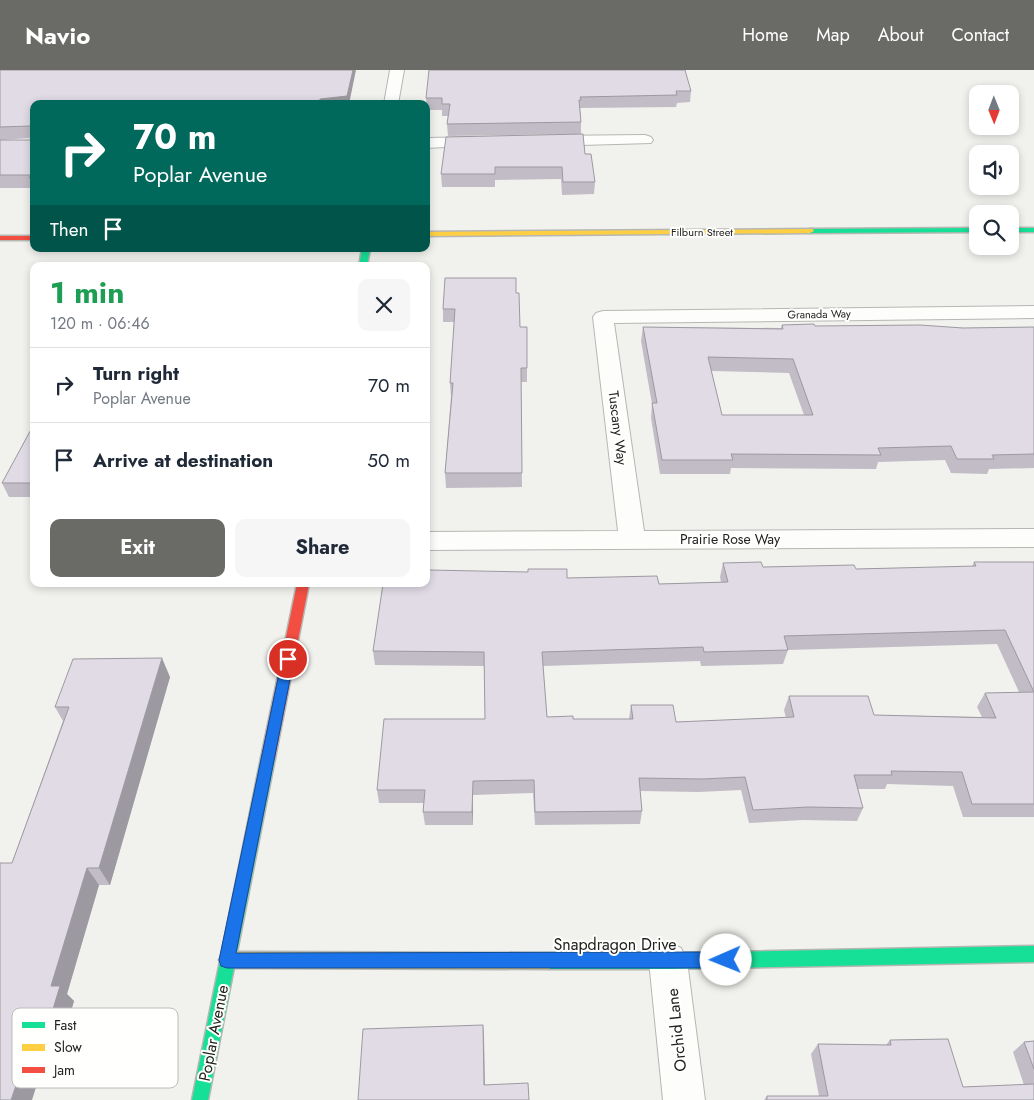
<!DOCTYPE html>
<html lang="en">
<head>
<meta charset="utf-8">
<style>
	:root { --surface:#fff; --page:#f6f6f7; --text:#1f2937; --muted:#747a83; --line:#e0e1e3; --accent:#6a6a67 }
	body { margin:0; font-family:Jost,sans-serif; background:var(--page); color:var(--text); height:100vh; display:flex; flex-direction:column; font-size:19px; white-space:nowrap }
	* { box-sizing:border-box; margin:0 }
	p { font-size:16px; color:var(--muted) }
	.icon { flex:none; width:28px; height:28px; fill:none; stroke:currentColor; stroke-width:2; stroke-linecap:round; stroke-linejoin:round }
	.map { position:relative; flex:1; overflow:hidden }
	.side { position:absolute; left:30px; top:192px; width:400px; height:325px; display:flex; flex-direction:column; background:var(--surface); border-radius:10px; box-shadow:0 2px 8px #0003 }
	.side>* { flex:none }
	.banner { position:absolute; left:30px; top:30px; width:400px; height:152px; border-radius:10px; box-shadow:0 2px 8px #0003; background:#00695c; color:#fff; overflow:hidden }
	.needle { width:32px; rotate:179deg }
	.fabs { position:absolute; left:969px; top:15px; display:grid; gap:10px }
	.fabs a { display:grid; place-items:center; width:50px; height:50px; border-radius:10px; background:var(--surface); box-shadow:0 2px 8px #0003; font-size:25px }
	.pin { position:absolute; display:grid; place-items:center; width:42px; height:42px; color:#fff; margin:-21px; border:2px solid #fff; border-radius:50%; box-shadow:0 1px 5px #0007 }
	.me { position:absolute; width:55px; margin:-28px; rotate:269deg; stroke-linejoin:round; filter:drop-shadow(0 0 4px #0008) }
	.turn { display:flex; align-items:center; gap:18px; height:105px; padding:0 20px; font-size:22px }
	.turn .icon { width:65px; height:65px; stroke-width:2.5 }
	.turn b { display:block; font-size:35px; line-height:42px }
	.then { display:flex; align-items:center; height:48px; padding:0 20px; background:#0003; gap:10px; font-size:19px }
	.round { display:grid; place-items:center; flex:none; width:52px; height:52px; border-radius:10px; background:var(--page) }
	.summary { display:flex; align-items:center; justify-content:space-between; height:85px; padding:0 20px }
	h1 { font-size:30px; font-weight:700; line-height:38px; color:#1e9e55 }
	.button { display:flex; gap:10px; margin-top:auto; padding:10px 20px }
	.button a { flex:1; height:58px; border-radius:10px; background:var(--accent); color:#fff; font-size:20px; font-weight:700; line-height:58px; text-align:center }
	.button a+a { background:var(--page); color:var(--text) }
	ul { padding:0; list-style:none }
	li { display:flex; align-items:center; gap:15px; height:75px; padding:0 20px; border-top:1px solid var(--line) }
	li div { flex:1 }
	li b { display:block; font-size:19px }
	li em { font-style:normal }
	header { display:flex; align-items:center; gap:30px; box-sizing:border-box; height:70px; padding:0 25px; background:var(--accent); color:#fff }
	header strong { font-size:24px }
	nav { display:flex; gap:28px; margin-inline-start:auto; font-size:18px }
	.map>svg:first-child { display:block }
</style>
</head>
<body>
<header>
<strong>Navio</strong>
<nav><a>Home</a><a>Map</a><a>About</a><a>Contact</a></nav>
</header>
<div class="map">
<svg width="1034" height="1030" viewBox="0 0 1034 1030">
	<rect width="100%" height="100%" fill="#f1f2ed"/>
	<g fill="none" stroke-linecap="round" stroke-linejoin="round">
		<defs>
			<path id="street" d="M390 0H404L398 34H384Z
				M645 65 651 67 653 70 651 73 547 76 541 74 539 71 541 68 547 66Z
				M481 67 487 69 489 72 487 75 426 78V68Z
				M1034 236V248L614 253 644 461 1034 459V477L426 480V462L618 461 593 247 596 243 603 241Z
				M668 872 681 878 687 891 705 1030H663L649 891 655 878Z"/>
			<path id="fast" d="M978 158V162L810 163 806 161 810 159Z
				M1010 158H1034V162H1010Z
				M362 179H370L367 196H359Z
				M268 682 273 684 275 688 208 1030H192L261 688 263 684Z
				M1034 876V892L668 899H549L544 896 541 891 544 886 549 883H668Z"/>
			<path id="slow" d="M813 159 814 161 810 163 426 166V162Z
				M227 882 549 883 554 886 557 891 554 896 549 899 227 898 222 895 219 890 222 885Z"/>
			<path id="jam" d="M0 166H34V170H0Z
				M297 514H309L275 688 273 692 268 694 263 692 261 688Z"/>
		</defs>
		<use href="#street" stroke="#b6b7b3" stroke-width="2"/>
		<use href="#fast" stroke="#b6b7b3" stroke-width="3"/>
		<use href="#slow" stroke="#b6b7b3" stroke-width="3"/>
		<use href="#jam" stroke="#b6b7b3" stroke-width="3"/>
		<use href="#street" fill="#fdfdfc" fill-rule="evenodd"/>
		<use href="#fast" fill="#16e098" fill-rule="evenodd"/>
		<use href="#slow" fill="#ffcf43" fill-rule="evenodd"/>
		<use href="#jam" fill="#f24e42" fill-rule="evenodd"/>
	</g>
	<path fill="#c1bcc5" fill-rule="evenodd" d="M0 0 34 34V120L33 118H0V70H30L31 68 0 70Z
		M691 21 690 32 677 33 676 37 580 38 581 52V64L448 66 447 54 448 46H442V40H427L426 28Z
		M585 84 595 112 594 124 562 125 561 109 495 110V117H442L441 104Z
		M516 223 520 257 527 298V312H521L522 417 446 418 445 403 451 327 450 313 454 252H443V239Z
		M782 255 815 256 963 258 1034 257V398L989 399 987 404 951 403 945 390 878 392 876 399 731 398 730 404H660L651 348 652 334 641 271 643 257 781 258ZM711 301 789 303 804 345H722Z
		M34 354V427H9L2 413Z
		M974 492H1034V747H963L953 716 887 714 885 719H858L863 738 857 751 803 750 749 753 741 720 699 722 640 721 642 741 640 754 535 755 533 723 473 725V755H425L423 742 424 733H379L377 720 485 649 484 596 375 595 373 581 567 508 659 514 721 512 720 507 723 493 763 497 856 499 972 497ZM997 574 1019 622 985 623 977 637 982 647 874 645 789 626 784 640 786 648 676 652 631 635 629 649H573L547 647 543 596 700 591 701 596 783 594 788 580Z
		M170 607 110 815H99L67 924 74 931 51 1008H39L0 1030 12 793 63 651 55 637Z
		M890 970 963 1017 1024 1015 1013 982 1024 972 1034 971V1030H764L767 1026H819L811 984 818 974 886 975Z"/>
	<path fill="#9d99a0" d="M353 0H356L349 34H319L320 29Z
		M162 588 170 607 110 815 99 798Z
		M473 711V755L472 742Z
		M87 798 99 815 67 924 74 931 51 1008 36 995 51 916Z
		M483 955 484 965 485 1024 484 1015Z
		M23 995 39 1008 32 1030H11Z"/>
	<path fill="#e0dbe5" stroke="#9d99a0" fill-rule="evenodd" d="M0 0H353L347 26 320 29 319 34H34V108H29L31 105H0V70H30L31 68 32 58 30 56 0 57Z
		M429 0H685L691 21H676L677 25 580 27 581 30H579L581 52 447 54 450 34H442V28H426Z
		M583 64 585 84H591L595 112H563L562 97H495V104H441L446 67Z
		M445 208H516V223H519L520 257H527V298H521L522 403H445L453 313H450L455 239H443Z
		M814 254 815 256 920 255 963 258 1034 257V384L992 385 994 389H957L951 376 878 378 881 385 731 384 733 390H662L652 333H657L643 257 783 259 782 255ZM708 287 793 289 813 345H722Z
		M34 354V413H2Z
		M761 492 763 497 854 495 856 499 976 496 974 492H1034V734H972L962 702 891 701 892 705H854L863 738 808 737 753 740 745 707 702 709 639 708 642 741 535 742 534 710 473 711 472 742H423L425 720H377L384 649H485L484 582 373 581 383 514H426V513H427L429 500 528 502V499H567V508L657 506 659 514 728 512 723 493ZM1005 560 1034 622 985 623 996 648 874 645 868 626H789L794 647 676 652 673 635H631L633 649H573V646L547 647 542 582 703 577 704 582 788 580 784 566Z
		M162 588 99 798H87L51 916H60L36 995H23L11 1030H0V793H12L69 637H55L73 589Z
		M483 955 484 1015 528 1013 529 1030H358L363 959Z
		M948 969 963 1017 1034 1014V1030H767V1026H828L818 974 891 975 890 970Z
		M1034 971V999L1024 972Z"/>
	<path fill="#1a73e8" stroke="#114b97" d="M288 584 292 586 294 589 236 883 726 882 731 884 733 890 731 895 726 898H227L221 896 219 890 282 589 283 586Z"/>
	<g text-anchor="middle" stroke-width="4" stroke-linejoin="round" paint-order="stroke">
		<g font-size="11" fill="#21211f" stroke="#fffffe">
			<text x="702" y="166">Filburn Street</text>
			<text transform="translate(819 244) rotate(-1)" y="4">Granada Way</text>
		</g>
		<g font-size="14" fill="#21211f" stroke="#fffffe">
			<text transform="translate(618 358) rotate(83)" y="5">Tuscany Way</text>
			<text x="730" y="474">Prairie Rose Way</text>
		</g>
		<g font-size="16" fill="#21211f" stroke="#fffffe">
			<text x="615" y="880">Snapdragon Drive</text>
			<text transform="translate(676 960) rotate(-96)" y="6">Orchid Lane</text>
			<text transform="translate(213 963) rotate(-79)" y="6">Poplar Avenue</text>
		</g>
	</g>
	<rect x="12" y="938" width="166" height="80" rx="8" fill="#fffffe" stroke="#bcbcbb" stroke-width="1"/>
	<rect x="22" y="952" width="23" height="6" fill="#16e098"/>
	<rect x="22" y="974" width="23" height="7" fill="#ffcf43"/>
	<rect x="22" y="997" width="23" height="6" fill="#f24e42"/>
	<g font-size="14" fill="#21211f">
		<text x="54" y="960">Fast</text>
		<text x="54" y="982">Slow</text>
		<text x="54" y="1005">Jam</text>
	</g>
</svg>
<div class="fabs">
<a><svg class="needle" viewBox="-14 -14 28 28"><path d="M0-13l5 13h-10z" fill="#e53935"/><path d="M0 13l5-13h-10z" fill="#747a83"/></svg></a>
<a><svg class="icon" aria-label="sound" viewBox="0 0 24 24"><path d="M4 9h4l5-4v14l-5-4H4zM17 9q2 3 0 6"/></svg></a>
<a><svg class="icon" aria-label="search" viewBox="0 0 24 24"><circle cx="10" cy="10" r="6"/><path d="M15 15l6 6"/></svg></a>
</div>
<div class="pin" style="left:288px;top:589px;background:#d93025"><svg class="icon" aria-label="arrive" viewBox="0 0 24 24"><path d="M6 21V4h12l-3 4 3 4H6"/></svg></div>
<svg class="me" style="left:726px;top:890px" viewBox="-20 -20 40 40"><circle r="19" fill="#fff"/><path d="M0-13L10 11 0 6-10 11z" fill="#1a73e8"/></svg>
<div class="banner">
<div class="turn"><svg class="icon" aria-label="right" viewBox="0 0 24 24"><path d="M7 20v-9h11M14 6l5 5-5 5"/></svg><div><b>70 m</b>Poplar Avenue</div></div>
<div class="then">Then<svg class="icon" aria-label="arrive" viewBox="0 0 24 24"><path d="M6 21V4h12l-3 4 3 4H6"/></svg></div>
</div>
<section class="side">
<div class="summary"><div><h1>1 min</h1><p>120 m · 06:46</p></div><a class="round"><svg class="icon" aria-label="close" viewBox="0 0 24 24"><path d="M6 6l12 12M18 6L6 18"/></svg></a></div>
<ul>
<li><svg class="icon" aria-label="right" viewBox="0 0 24 24"><path d="M7 20v-9h11M14 6l5 5-5 5"/></svg><div><b>Turn right</b><p>Poplar Avenue</p></div><em>70 m</em></li>
<li><svg class="icon" aria-label="arrive" viewBox="0 0 24 24"><path d="M6 21V4h12l-3 4 3 4H6"/></svg><div><b>Arrive at destination</b></div><em>50 m</em></li>
</ul>
<div class="button"><a>Exit</a><a>Share</a></div>
</section>
</div>
</body>
</html>
